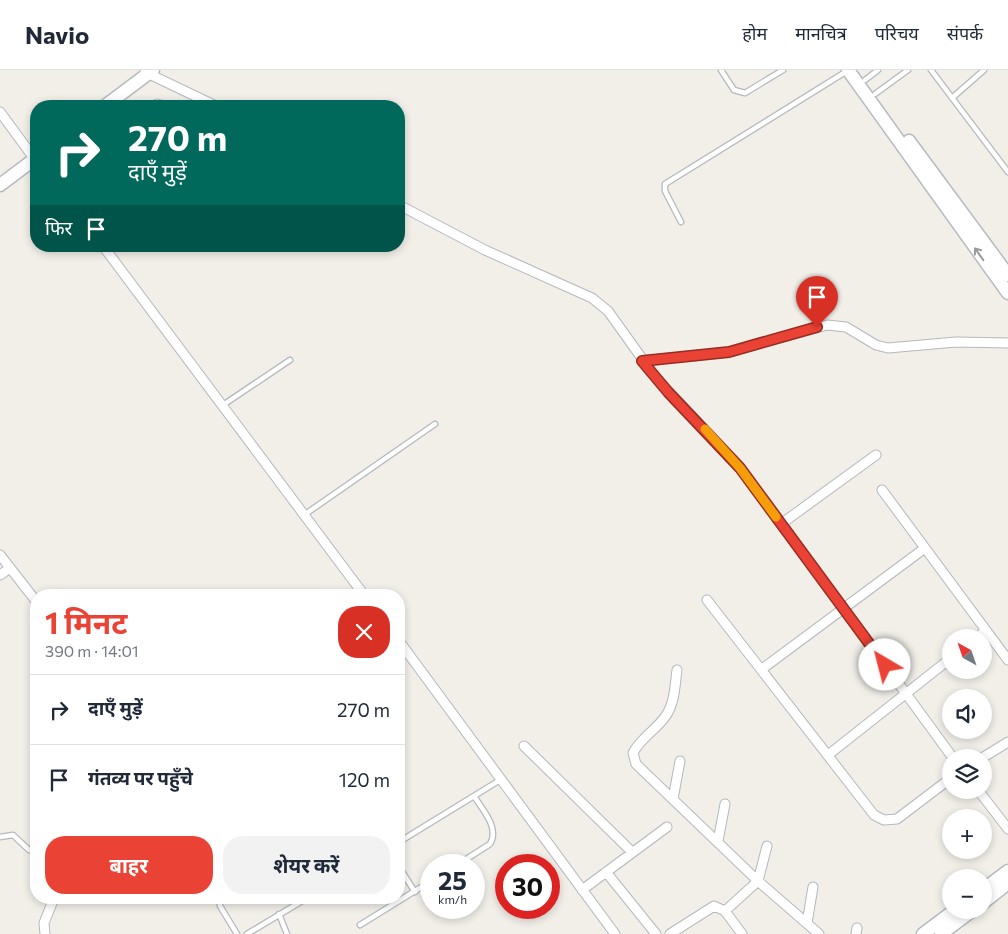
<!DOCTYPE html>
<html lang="hi">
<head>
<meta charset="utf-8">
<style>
	:root { --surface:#fff; --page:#f2f2f3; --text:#1f2937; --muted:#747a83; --line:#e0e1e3; --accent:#ea4335 }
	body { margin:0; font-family:Commissioner,"Noto Sans Devanagari",sans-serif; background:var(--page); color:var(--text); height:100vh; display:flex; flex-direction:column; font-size:19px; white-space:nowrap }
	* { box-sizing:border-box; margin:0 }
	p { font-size:16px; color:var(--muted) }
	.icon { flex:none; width:28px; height:28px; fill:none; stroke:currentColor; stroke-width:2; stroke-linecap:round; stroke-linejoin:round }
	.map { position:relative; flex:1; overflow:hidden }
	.panel { position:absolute; left:30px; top:519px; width:375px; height:315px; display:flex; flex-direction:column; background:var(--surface); border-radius:20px; box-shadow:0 2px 8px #0003 }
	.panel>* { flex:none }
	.hud { position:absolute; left:30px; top:30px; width:375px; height:152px; border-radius:20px; box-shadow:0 2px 8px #0003; background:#00695c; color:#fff; overflow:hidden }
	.needle { width:32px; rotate:320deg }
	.tools { position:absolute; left:942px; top:559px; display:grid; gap:10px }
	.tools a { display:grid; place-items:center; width:50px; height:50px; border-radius:50%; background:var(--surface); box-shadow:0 2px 8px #0003; font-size:25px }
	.speed { position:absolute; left:420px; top:784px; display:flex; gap:10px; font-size:25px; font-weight:700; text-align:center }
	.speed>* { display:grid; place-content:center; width:65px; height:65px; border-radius:50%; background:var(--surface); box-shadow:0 2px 8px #0003; line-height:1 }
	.speed small { font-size:12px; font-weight:400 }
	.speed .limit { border:8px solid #d22; background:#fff; color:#111 }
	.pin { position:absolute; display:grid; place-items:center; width:42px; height:42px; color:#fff; margin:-51px -21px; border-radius:50% 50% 50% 0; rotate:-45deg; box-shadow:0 0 5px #0007 }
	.pin .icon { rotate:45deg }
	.me { position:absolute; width:55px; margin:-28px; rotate:323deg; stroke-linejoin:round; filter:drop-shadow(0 0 4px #0008) }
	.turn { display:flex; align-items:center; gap:18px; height:105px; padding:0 15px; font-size:22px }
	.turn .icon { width:65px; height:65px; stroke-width:2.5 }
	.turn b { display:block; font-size:35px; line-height:42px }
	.then { display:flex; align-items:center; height:48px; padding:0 15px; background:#0003; gap:10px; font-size:19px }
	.round { display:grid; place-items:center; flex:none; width:52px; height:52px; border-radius:20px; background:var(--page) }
	.summary { display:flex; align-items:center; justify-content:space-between; height:85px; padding:0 15px }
	h1 { font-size:30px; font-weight:700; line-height:38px; color:var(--accent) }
	.button { display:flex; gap:10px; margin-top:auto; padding:10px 15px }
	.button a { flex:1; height:58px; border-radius:20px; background:var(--accent); color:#fff; font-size:20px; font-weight:700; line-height:58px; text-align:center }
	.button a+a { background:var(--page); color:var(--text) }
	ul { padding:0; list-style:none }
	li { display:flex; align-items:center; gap:15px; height:70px; padding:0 15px; border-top:1px solid var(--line) }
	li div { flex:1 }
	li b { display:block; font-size:19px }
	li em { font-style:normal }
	header { display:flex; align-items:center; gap:30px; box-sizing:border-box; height:70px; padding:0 25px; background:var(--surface); border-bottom:1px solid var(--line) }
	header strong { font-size:24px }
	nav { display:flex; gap:28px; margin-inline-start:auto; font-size:18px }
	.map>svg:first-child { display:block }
</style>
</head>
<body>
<header>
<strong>Navio</strong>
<nav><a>होम</a><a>मानचित्र</a><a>परिचय</a><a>संपर्क</a></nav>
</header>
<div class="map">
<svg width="1008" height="864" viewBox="0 0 1008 864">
	<rect width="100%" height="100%" fill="#f1efe8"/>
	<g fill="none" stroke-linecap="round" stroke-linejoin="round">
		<defs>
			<path id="lane" d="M721 0 734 20 745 23 783 0
				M931 0 1008 102
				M865 10 878 0
				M875 24 908 0
				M952 28 984 0
				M681 152 665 121V114L847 1
				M223 335 290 290
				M304 445 435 354
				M0 767 13 765 29 780
				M399 772 500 710
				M457 795 490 774C500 758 482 739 474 726
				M399 797 415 822
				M219 828 220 836 237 864
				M279 844 287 864
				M360 855 431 811
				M247 864 307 828"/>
			<path id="street" d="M145 2 216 36
				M152 36 157 34 164 36
				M0 42 36 91
				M399 135 485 180 592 228 608 241 656 308 741 398 953 688
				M103 176 364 525
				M642 291 729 282 827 255 846 257 876 275 888 278 956 272 1008 273
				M882 420 1008 590
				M781 454 876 385
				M0 485 36 531
				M0 505 10 498
				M707 530 874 745 884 750 897 749 951 708
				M977 568 985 561
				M399 571 615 864
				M762 599 925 478
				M677 600C675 614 675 631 667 644 658 659 641 667 633 683L636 694 758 811 819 864
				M524 676 632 782
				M828 685 951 588
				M982 688 1008 672
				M978 720 1008 759
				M673 729 680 691
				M718 771 725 734
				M606 802 656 864
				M582 820 667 757
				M725 841 758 811 767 776
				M807 853 813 817
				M45 864 44 853 54 828
				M670 864 714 836 725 841 742 864
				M856 864 857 858"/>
			<path id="secondary" d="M848 0 1008 223
				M105 36 153 0
				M909 71 1008 205
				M0 115 36 88
				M984 819 1008 801
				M984 832 1008 813
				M923 864 955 840
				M941 864 973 840"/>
		</defs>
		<use href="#lane" stroke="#b5b8bc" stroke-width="7"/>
		<use href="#street" stroke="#b5b8bc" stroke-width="11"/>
		<use href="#secondary" stroke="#b6babf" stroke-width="15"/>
		<use href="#lane" stroke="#fff" stroke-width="4.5"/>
		<use href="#street" stroke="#fff" stroke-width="9"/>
		<use href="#secondary" stroke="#fff" stroke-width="12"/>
	</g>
	<defs><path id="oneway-shaft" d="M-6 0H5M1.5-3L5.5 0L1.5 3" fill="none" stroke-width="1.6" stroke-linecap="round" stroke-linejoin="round" transform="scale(1.25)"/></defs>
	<use stroke="#979a9d" href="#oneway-shaft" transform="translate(979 184) rotate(-125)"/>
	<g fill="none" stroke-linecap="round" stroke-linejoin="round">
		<defs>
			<path id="route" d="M817 257 729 282 642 291 668 322 740 398 885 595"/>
		</defs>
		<use href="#route" stroke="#982c22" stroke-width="12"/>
		<use href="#route" stroke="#ea4335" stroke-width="9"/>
		<path stroke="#f59e0b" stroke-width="9" d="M705 359 740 398 776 447"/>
	</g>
</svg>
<div class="tools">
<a><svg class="needle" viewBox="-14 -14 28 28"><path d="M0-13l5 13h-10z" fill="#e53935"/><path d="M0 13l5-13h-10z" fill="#747a83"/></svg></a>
<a><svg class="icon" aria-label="sound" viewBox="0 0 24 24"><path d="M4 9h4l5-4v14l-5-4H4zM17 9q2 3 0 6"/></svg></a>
<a><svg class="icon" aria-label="layers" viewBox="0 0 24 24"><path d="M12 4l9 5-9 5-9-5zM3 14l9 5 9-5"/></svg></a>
<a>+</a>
<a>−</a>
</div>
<div class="speed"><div>25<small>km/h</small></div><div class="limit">30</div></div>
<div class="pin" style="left:817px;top:257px;background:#d93025"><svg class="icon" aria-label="arrive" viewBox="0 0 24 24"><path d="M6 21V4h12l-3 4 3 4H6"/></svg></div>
<svg class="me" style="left:885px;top:595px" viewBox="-20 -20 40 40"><circle r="19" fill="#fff"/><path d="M0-13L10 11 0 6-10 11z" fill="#ea4335"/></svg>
<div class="hud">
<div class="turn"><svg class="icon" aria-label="right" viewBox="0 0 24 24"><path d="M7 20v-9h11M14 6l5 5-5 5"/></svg><div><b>270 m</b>दाएँ मुड़ें</div></div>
<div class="then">फिर<svg class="icon" aria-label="arrive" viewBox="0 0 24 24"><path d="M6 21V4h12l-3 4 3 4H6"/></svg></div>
</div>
<section class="panel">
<div class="summary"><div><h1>1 मिनट</h1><p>390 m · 14:01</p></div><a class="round" style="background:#d93025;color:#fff"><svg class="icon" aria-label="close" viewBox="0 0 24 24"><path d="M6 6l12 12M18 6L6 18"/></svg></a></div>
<ul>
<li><svg class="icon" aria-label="right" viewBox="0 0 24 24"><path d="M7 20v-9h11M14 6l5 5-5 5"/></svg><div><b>दाएँ मुड़ें</b></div><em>270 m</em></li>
<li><svg class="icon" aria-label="arrive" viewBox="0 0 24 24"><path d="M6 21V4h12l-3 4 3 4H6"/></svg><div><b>गंतव्य पर पहुँचे</b></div><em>120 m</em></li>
</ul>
<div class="button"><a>बाहर</a><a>शेयर करें</a></div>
</section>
</div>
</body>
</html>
